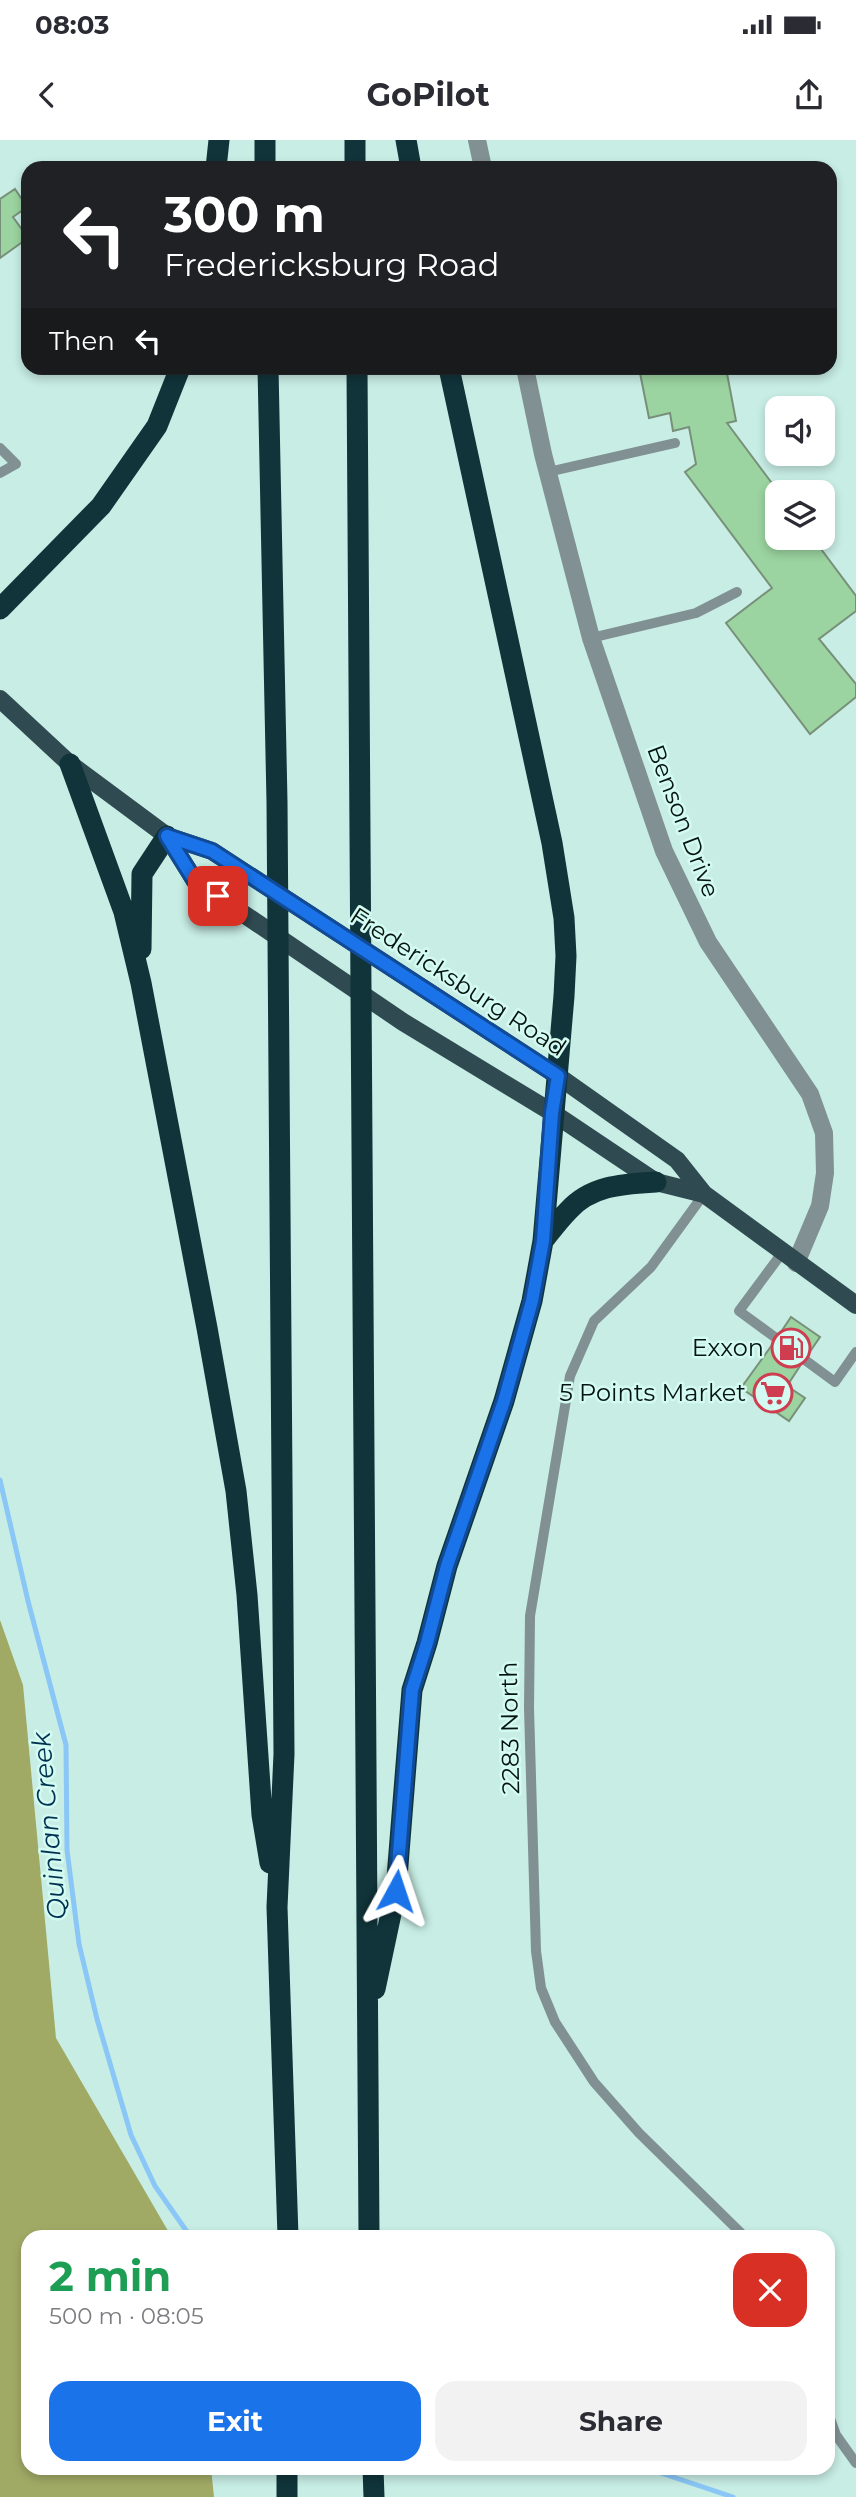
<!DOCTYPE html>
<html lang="en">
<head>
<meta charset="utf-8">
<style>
	:root { --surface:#fff; --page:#f2f2f3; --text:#2b2b33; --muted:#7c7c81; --accent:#1a73e8 }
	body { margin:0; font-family:Montserrat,sans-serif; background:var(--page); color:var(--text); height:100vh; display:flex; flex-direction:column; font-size:26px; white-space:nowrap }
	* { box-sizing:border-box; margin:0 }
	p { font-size:23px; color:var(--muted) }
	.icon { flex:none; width:38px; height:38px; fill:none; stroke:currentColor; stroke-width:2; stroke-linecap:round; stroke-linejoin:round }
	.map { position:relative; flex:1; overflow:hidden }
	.drawer { position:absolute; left:21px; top:2090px; width:814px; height:245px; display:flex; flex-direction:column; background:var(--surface); border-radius:21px; box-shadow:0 4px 10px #0003 }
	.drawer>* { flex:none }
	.guide { position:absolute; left:21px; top:21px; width:816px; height:214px; border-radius:21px; box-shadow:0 4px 10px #0003; background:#202124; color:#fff; overflow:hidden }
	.fabs { position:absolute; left:765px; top:256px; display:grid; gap:14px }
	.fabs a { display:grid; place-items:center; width:70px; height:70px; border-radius:14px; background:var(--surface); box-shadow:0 4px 10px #0003; font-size:35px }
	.pin { position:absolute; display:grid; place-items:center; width:60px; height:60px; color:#fff; margin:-30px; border-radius:14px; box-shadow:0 4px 10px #0006 }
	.me { position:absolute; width:77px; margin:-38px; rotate:5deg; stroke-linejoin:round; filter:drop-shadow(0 0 5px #0008) }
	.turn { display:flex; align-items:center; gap:24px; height:147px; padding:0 28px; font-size:32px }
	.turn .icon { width:91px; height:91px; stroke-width:2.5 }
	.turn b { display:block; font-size:49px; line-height:60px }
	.then { display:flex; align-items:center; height:66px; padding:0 28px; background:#0003; gap:14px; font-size:26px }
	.round { display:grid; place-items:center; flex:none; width:74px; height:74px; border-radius:21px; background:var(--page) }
	.headline { display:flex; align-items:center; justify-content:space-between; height:119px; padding:0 28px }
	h1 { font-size:42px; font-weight:700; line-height:52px; color:#1e9e55 }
	.action { display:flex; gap:14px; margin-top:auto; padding:14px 28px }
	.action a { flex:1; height:80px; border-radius:21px; background:var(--accent); color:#fff; font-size:28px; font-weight:700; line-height:80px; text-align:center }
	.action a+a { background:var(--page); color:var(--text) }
	.status { display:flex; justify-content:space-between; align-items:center; height:49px; padding:0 35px; background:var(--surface); direction:ltr }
	.status svg { height:19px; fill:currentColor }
	header { display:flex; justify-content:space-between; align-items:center; height:91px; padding:0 28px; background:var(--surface); font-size:32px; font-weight:700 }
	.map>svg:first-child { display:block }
</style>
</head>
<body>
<div class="status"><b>08:03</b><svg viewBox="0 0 49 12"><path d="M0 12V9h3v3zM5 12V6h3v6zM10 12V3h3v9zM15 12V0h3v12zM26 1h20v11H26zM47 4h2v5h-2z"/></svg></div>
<header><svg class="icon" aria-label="back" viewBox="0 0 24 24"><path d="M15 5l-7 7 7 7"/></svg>GoPilot<svg class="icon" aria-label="share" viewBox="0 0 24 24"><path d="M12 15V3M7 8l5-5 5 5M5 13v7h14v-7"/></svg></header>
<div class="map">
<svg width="856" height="2357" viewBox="0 0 856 2357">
	<rect width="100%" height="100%" fill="#c7ede4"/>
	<path fill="#a1aa65" d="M0 1480 23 1545 56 1898 171 2096H28V2328H211L214 2357H0Z"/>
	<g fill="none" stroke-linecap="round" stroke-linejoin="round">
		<path stroke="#8ac7f7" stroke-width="5" d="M0 1340 28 1461 66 1605 67 1710 79 1804 97 1879 131 1995 155 2046 190 2096
			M646 2328 733 2357"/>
	</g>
	<path fill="#9bd4a0" stroke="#78907a" stroke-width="2" d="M15 49 27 67 13 77 28 98 0 118V59Z
		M639 228H726L736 281 727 283 777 350V397H812L856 456V471L819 499 856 544V557L810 594 726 483 772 448 685 332 696 324 689 287 673 291 670 273 649 278Z
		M791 1177 820 1197 809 1213H802L798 1216V1223L800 1226 787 1246 805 1258 789 1281 741 1248 772 1205H779L783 1202V1195L781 1192Z"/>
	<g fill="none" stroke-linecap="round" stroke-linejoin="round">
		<path stroke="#809093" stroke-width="10" d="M0 308 16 324 0 333
			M548 332 675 303
			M591 498 696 473 737 452
			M704 1054 651 1127 594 1181 570 1236 530 1476 529 1568 536 1811 541 1848 555 1882 594 1942 639 1993 744 2096
			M776 1198 739 1171 782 1113
			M805 1220 835 1242 856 1212
			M828 2273 836 2295 856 2323"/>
		<path stroke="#809093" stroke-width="18" d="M477 0 483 28
			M525 228 543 314 591 498 664 711 708 802 810 954 824 993 825 1033 820 1066 796 1123"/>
		<path stroke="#2f4b51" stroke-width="18" d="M0 559 70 624 167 696 212 711 558 936 677 1020 704 1054 856 1165
			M167 696 195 741 403 882 553 973 656 1042 704 1054"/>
		<path stroke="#10343a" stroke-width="21" d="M355 0V28
			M406 0 411 28
			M216 28 219 0
			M265 28V0
			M268 228 277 662 284 1614 277 1767 288 2096
			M357 228 369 2096
			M0 469 101 366 157 286 180 228
			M70 624 124 772 141 843 207 1188 236 1351 247 1455 262 1675 270 1723
			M141 809 142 734 167 696
			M543 1101C551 1091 559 1080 568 1071 591 1045 624 1044 656 1042
			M375 1849 396 1750 412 1550 427 1503 447 1426 504 1261 532 1161 543 1101 564 856 566 816 564 778 552 703 449 228
			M287 2328V2357
			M373 2328 374 2357"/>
	</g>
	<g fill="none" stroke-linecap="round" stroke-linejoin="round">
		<defs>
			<path id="route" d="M218 756 195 741 167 696 212 711 558 936 552 973 543 1101 532 1161 504 1261 447 1426 427 1503 412 1550 396 1751"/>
		</defs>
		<use href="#route" stroke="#114b97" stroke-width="18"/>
		<use href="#route" stroke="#1a73e8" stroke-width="12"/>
	</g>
	<defs>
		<symbol id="fuel-ring" viewBox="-11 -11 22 22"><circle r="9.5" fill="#d4fbf1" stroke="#ce3e50" stroke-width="1.5"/><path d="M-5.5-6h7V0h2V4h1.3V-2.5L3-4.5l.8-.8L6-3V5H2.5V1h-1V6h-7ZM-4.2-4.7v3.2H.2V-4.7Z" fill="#ce3e50"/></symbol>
		<symbol id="supermarket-ring" viewBox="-11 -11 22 22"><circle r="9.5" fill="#d4fbf1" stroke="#ce3e50" stroke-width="1.5"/><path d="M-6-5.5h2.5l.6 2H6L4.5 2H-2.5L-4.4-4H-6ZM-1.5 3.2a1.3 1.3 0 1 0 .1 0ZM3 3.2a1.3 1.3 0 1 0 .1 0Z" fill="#ce3e50"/></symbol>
	</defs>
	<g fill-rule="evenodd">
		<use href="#fuel-ring" x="769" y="1186" width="44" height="44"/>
		<use href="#supermarket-ring" x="751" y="1231" width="44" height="44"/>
	</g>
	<g text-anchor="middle" stroke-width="5" stroke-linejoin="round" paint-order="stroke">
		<g font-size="24" fill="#061411" stroke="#d4fbf1">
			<text transform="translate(683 681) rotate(69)" y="8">Benson Drive</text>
			<text transform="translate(458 842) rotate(33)" y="8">Fredericksburg Road</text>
			<text transform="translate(510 1588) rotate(-91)" y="8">2283 North</text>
		</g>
		<g font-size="24" fill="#061411" stroke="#d4fbf1" text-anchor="end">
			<text x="764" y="1216">Exxon</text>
			<text x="746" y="1261">5 Points Market</text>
		</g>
		<g font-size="26" font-style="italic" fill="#003150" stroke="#d4fbf1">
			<text transform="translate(49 1686) rotate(-95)" y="9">Quinlan Creek</text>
		</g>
	</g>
</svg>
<div class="fabs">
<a><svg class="icon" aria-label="sound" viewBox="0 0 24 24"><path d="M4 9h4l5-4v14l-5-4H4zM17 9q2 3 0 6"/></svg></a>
<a><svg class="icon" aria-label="layers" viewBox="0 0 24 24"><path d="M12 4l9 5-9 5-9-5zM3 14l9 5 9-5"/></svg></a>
</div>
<div class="pin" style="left:218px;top:756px;background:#d93025"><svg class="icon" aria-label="arrive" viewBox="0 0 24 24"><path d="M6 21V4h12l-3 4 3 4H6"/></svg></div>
<svg class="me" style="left:396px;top:1751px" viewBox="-20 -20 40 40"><path d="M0-17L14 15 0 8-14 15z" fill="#1a73e8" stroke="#fff" stroke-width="4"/></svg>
<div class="guide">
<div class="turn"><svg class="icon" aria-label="left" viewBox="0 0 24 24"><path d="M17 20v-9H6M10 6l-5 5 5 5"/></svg><div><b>300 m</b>Fredericksburg Road</div></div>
<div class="then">Then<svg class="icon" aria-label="left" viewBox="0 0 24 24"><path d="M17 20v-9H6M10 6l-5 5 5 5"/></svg></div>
</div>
<section class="drawer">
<div class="headline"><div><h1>2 min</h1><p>500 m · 08:05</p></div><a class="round" style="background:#d93025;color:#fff"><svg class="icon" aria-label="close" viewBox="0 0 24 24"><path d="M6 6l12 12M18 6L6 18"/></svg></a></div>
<div class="action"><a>Exit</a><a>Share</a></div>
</section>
</div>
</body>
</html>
